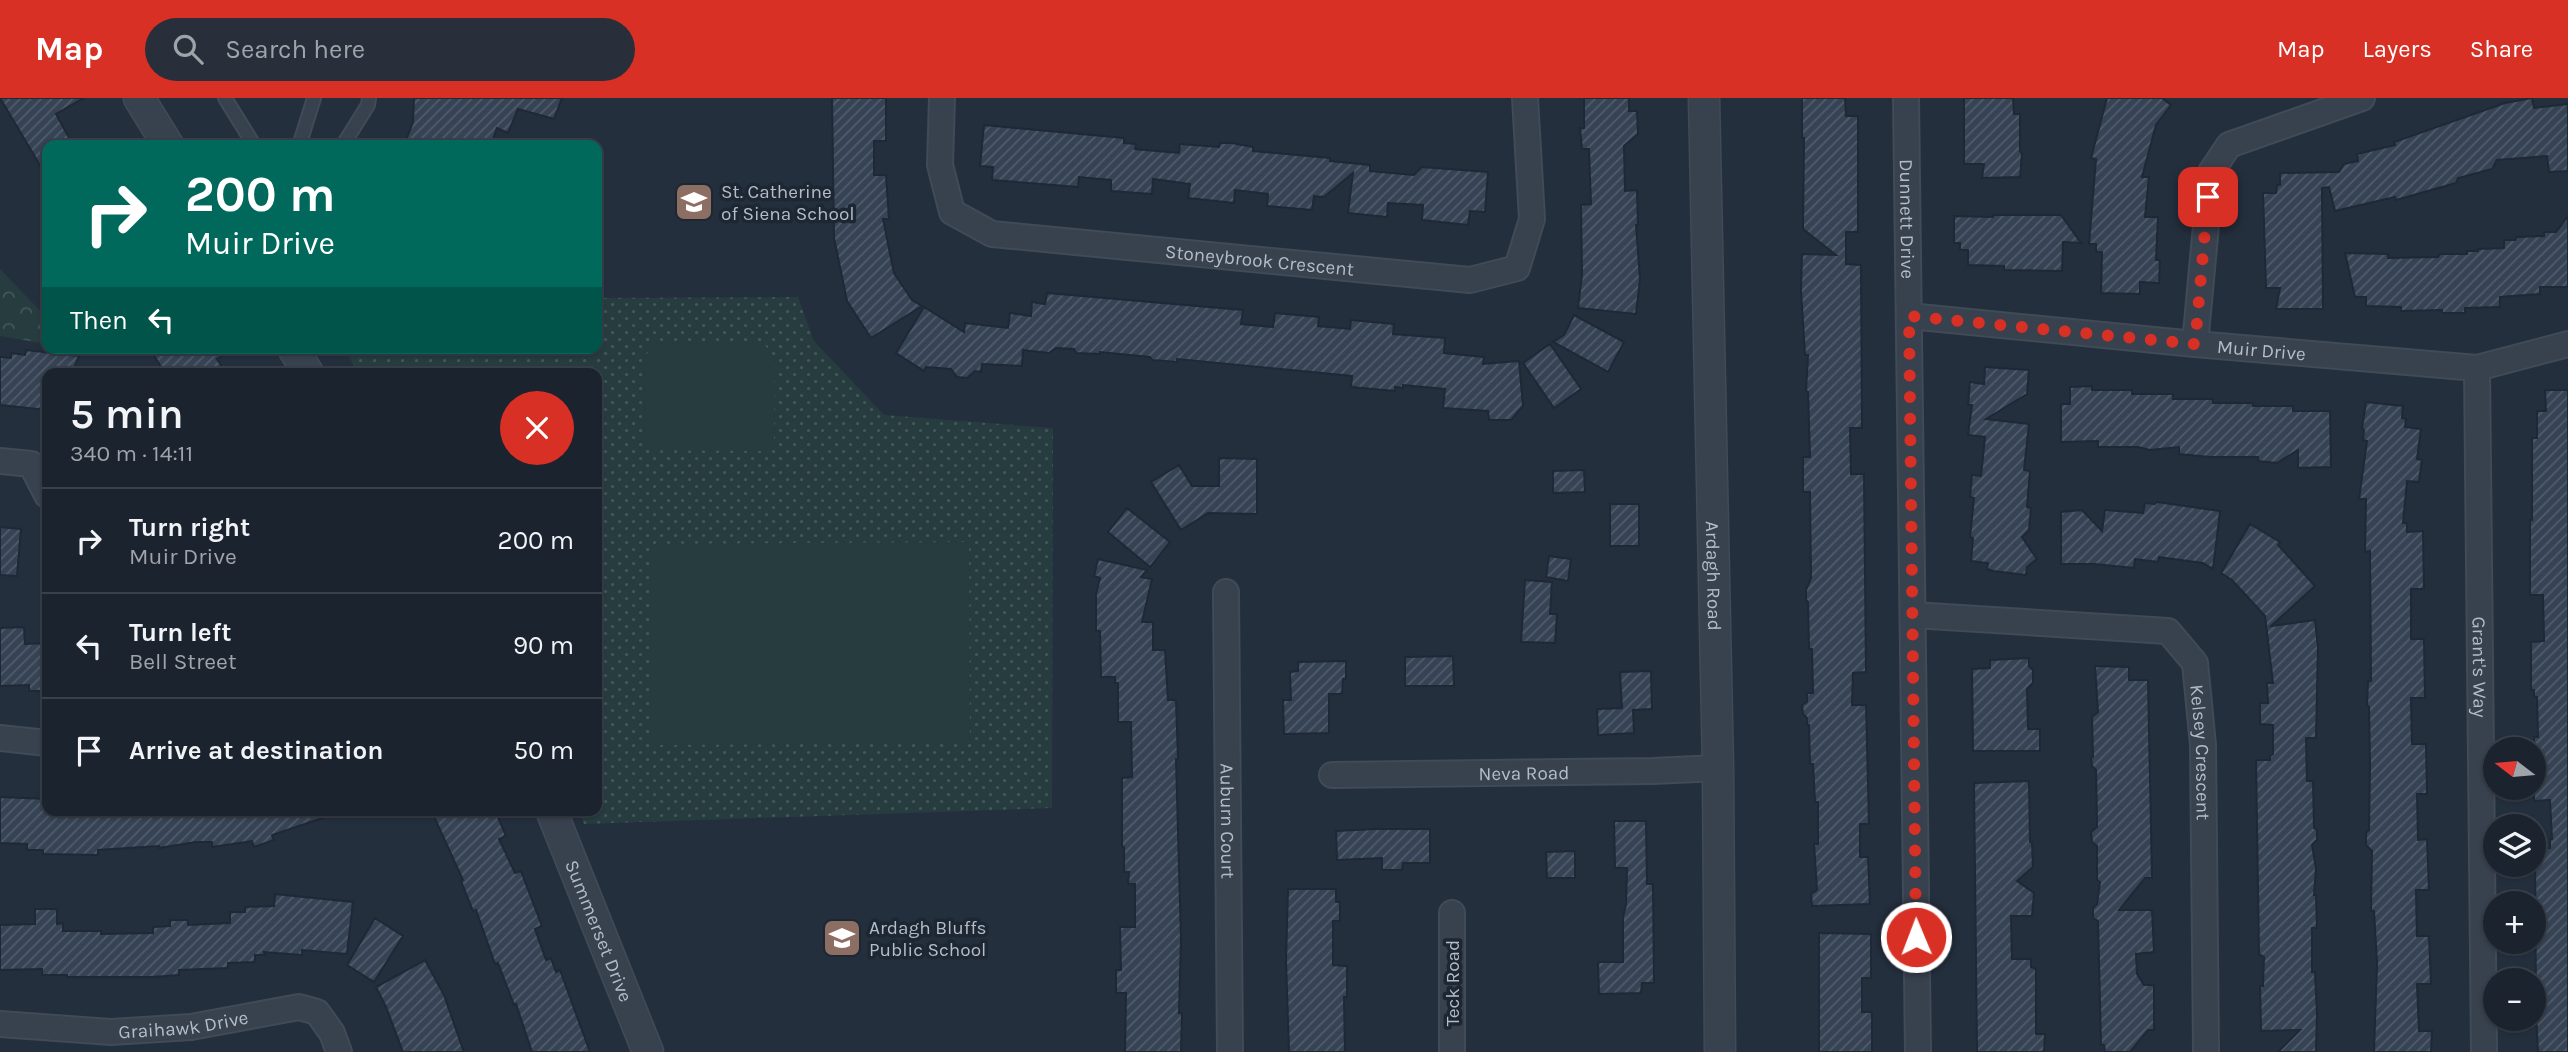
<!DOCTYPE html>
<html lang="en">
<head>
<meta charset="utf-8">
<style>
	:root { --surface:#1b232e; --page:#282f3a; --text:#f1f3f6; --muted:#a0a4aa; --line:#39404a; --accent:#d93025 }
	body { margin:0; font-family:Karla,sans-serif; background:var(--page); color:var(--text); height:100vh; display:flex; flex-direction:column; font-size:26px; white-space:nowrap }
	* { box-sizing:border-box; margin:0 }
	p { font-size:23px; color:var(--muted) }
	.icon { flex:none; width:38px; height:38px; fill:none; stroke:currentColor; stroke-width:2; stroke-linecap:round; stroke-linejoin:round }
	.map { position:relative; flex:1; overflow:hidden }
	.sheet { position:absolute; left:42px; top:270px; width:560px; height:448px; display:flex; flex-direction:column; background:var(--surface); border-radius:14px; box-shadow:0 2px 5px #0004,0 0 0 2px var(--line) }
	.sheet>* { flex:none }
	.hud { position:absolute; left:42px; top:42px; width:560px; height:214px; border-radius:14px; box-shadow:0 2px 5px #0004,0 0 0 2px var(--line); background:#00695c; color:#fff; overflow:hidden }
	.needle { width:46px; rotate:286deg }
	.buttons { position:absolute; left:2483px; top:639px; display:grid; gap:14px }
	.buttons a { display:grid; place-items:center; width:63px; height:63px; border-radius:50%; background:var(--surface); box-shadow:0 2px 5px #0004,0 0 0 2px var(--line); font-size:35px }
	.pin { position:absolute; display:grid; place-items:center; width:60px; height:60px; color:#fff; margin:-30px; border-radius:14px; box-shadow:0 4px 10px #0006 }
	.me { position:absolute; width:77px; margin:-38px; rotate:359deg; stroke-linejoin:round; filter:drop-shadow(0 0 5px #0008) }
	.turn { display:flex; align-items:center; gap:24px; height:147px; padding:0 28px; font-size:32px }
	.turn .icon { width:91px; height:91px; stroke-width:2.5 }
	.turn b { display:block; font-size:49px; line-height:60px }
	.then { display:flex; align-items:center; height:66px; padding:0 28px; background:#0003; gap:14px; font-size:26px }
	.round { display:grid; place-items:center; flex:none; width:74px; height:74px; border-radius:37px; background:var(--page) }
	.headline { display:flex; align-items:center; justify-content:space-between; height:119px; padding:0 28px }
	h1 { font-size:42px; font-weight:600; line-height:52px }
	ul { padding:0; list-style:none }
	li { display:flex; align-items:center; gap:21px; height:105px; padding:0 28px; border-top:2px solid var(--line) }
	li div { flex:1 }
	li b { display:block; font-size:26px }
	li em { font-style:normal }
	header { display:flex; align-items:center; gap:42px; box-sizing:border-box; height:98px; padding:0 35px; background:var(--accent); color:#fff }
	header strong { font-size:33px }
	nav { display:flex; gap:38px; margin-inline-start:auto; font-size:24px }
	.search { width:490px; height:63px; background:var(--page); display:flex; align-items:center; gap:18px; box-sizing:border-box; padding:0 24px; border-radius:38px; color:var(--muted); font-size:26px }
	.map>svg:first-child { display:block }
</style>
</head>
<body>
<header>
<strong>Map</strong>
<div class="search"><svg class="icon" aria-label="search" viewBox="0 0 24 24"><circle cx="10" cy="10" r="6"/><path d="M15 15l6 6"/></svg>Search here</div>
<nav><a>Map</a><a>Layers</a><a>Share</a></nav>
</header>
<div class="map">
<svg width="2568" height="954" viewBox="0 0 2568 954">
	<defs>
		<pattern id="forest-crowns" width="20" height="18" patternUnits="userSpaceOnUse" patternTransform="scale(1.75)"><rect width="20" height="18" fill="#263c3f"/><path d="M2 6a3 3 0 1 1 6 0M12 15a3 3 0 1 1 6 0" fill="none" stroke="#435659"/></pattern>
		<pattern id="park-dots" width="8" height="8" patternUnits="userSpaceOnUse" patternTransform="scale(1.75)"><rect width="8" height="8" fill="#263c3f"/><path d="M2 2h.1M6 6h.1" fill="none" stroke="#435659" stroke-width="1.8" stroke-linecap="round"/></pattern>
		<pattern id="building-hatch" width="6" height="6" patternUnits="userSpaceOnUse" patternTransform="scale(1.75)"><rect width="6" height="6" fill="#364354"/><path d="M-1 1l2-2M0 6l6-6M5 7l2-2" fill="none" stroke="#515c6b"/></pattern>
	</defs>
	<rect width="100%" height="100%" fill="#242f3e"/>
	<path fill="url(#forest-crowns)" d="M0 171 47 220V246L0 238Z"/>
	<path fill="url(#park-dots)" d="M798 199 814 243 884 317 1053 330 1052 710 584 726 579 712H597V275H357L345 250H597V200Z"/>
	<path fill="#263c3f" d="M655 245 765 247 775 262 774 343 761 353 653 352 644 341 645 258Z
		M969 444 970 645 651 647V446Z"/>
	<path fill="url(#building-hatch)" stroke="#1f2835" stroke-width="2" d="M0 0H84L56 16 73 47H47V79Z
		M414 0H562L554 21 518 11 508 35 497 30 491 47 479 44 478 47H404L413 24Z
		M832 0H886V43H874V77H886L889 121H883L894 175 912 202 922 208 871 240 847 203 834 140Z
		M1584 0H1629V13H1637L1638 36 1624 48 1625 93 1637 92 1638 127H1636L1640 181 1636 216 1578 210 1582 177 1581 107 1591 106 1589 51H1582L1580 30H1584Z
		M1802 0H1845L1846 18H1858V134H1846V166L1861 167 1862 330H1850L1851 376H1864L1866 574 1853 575 1852 607H1866L1869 726H1860V759H1868L1870 806 1812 808 1811 796 1817 792 1814 746H1818V704H1815L1813 666H1810L1809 627H1807V620L1803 616 1802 607 1807 604V595H1813L1812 551H1809L1808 504 1806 502V492L1811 480 1810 394H1803V359H1810L1808 294 1806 293 1808 257H1805L1801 192 1802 156 1836 157 1803 131 1804 40H1802Z
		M1964 0H2013L2014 16H2020V53L2022 56 2020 79 1982 80 1984 66H1964Z
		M2107 0H2162L2171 7 2156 27 2142 79H2149L2145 119H2158L2156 162H2160L2159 185 2140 184V196L2101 195 2102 154H2096V146H2089L2096 61 2091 60Z
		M2532 0 2534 10 2568 6V73L2549 74 2547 58 2497 62 2492 71 2458 80 2456 85 2449 87 2396 102 2395 99 2335 113 2329 89 2322 90 2323 211H2276L2280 190H2266L2263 95H2276L2277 87H2280V75L2339 74 2344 66 2358 63 2357 56 2395 47 2394 44 2505 5Z
		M984 27 1124 40V45L1136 46 1135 51 1179 55 1180 46 1219 49 1220 45H1232L1253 49V53L1330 60V63L1370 67V73L1414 77 1422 69 1488 74 1485 114 1470 113 1468 127 1422 122 1423 107 1388 105 1387 119 1348 115 1353 75 1324 99 1314 98 1312 112 1267 108 1268 96 1235 92 1234 105 1188 100 1190 86 1153 81 1152 96 1111 93V82L1079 79 1078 89 992 82 993 69 980 68Z
		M1993 117H2061L2081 145 2063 144 2062 173 2004 172V168L1968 167V152H1960V145H1954V118L1993 119Z
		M2568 118V189H2540V196L2500 199V209L2465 210V215H2442V212L2401 213V209L2366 208V199H2355L2345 155 2388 156V160L2438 159 2440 156H2467V153H2478V151L2504 150V142H2515L2517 139 2544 138V134H2556Z
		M1047 195 1243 212 1241 226 1273 229 1275 215 1319 219 1318 228 1350 231 1351 222 1394 226 1393 236 1445 240 1444 255 1484 259 1483 266 1519 263 1523 308 1511 322H1489L1488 313 1443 310 1445 291 1403 287V290L1395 289V293L1351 289 1352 278 1177 261V264L1152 262 1150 259 1100 254V256L1076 255 1074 251 1056 250 1049 255 1023 252 1022 268 982 266 981 274 975 273 967 280 957 279 951 271 926 269 924 273 896 255 924 209 964 234 965 225 1008 230 1010 215 1031 218 1032 204 1045 206Z
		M1574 217 1624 244 1608 274 1553 244 1564 237Z
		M1550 246 1581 291 1554 310 1523 265Z
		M149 250H235L217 261 226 275H165Z
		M26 252 79 258 72 275H47V312L0 307V259L11 260V255L25 257Z
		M1985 269 2029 272 2027 296 1986 321 2029 326 2024 372 2030 373 2027 409 2031 410 2029 432 2022 439 2037 461 2027 469 2026 477 1993 473 1987 471 1988 465 1971 463 1973 440 1970 439 1974 400 1970 399 1972 377 1981 378 1985 339 1968 337 1972 307H1968L1970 284 1984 286Z
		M2092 288V292H2132V296H2173V301H2213V305H2253V308H2293V313H2330L2331 369 2298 370V352L2277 365 2258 363V359H2210L2179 356V349L2150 352 2138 349H2098V343L2061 344V306H2070V289Z
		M2545 292H2568V954H2538L2536 916 2535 751 2550 750V741H2552L2550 702 2534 703V639H2538L2537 599H2534V592H2531V544L2544 543 2543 497H2530V422H2532V340H2537V313H2546Z
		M2366 304 2403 308 2402 320 2406 321 2405 329 2421 331 2417 361 2422 362 2419 384 2407 383 2403 425H2407V434L2423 433 2424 491H2411V541H2424L2425 600H2411L2412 646H2426L2427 696H2417L2418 742 2427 741 2429 792H2416L2417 838H2429L2431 886H2417L2419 933H2432L2431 954H2374L2377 865 2374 813H2371L2372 753 2366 747V735L2369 732 2370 666 2369 609 2367 607 2368 583H2371L2370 453 2365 454 2366 401H2359L2367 343 2363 342 2364 332 2362 330Z
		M1219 360 1257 361V416L1208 415 1181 432 1151 384 1179 367 1192 388H1219Z
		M1584 372 1585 394 1553 395V373Z
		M2157 404 2220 413 2213 471 2203 465 2159 459 2158 464 2135 461 2134 470 2094 466H2061V414L2082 412 2102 433 2105 412 2143 415 2145 405 2155 406Z
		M1610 406H1639V448H1610Z
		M1127 410 1170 444 1150 469 1108 434Z
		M2250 426 2280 444 2278 447 2315 488 2271 528 2315 522 2318 549 2316 640H2306L2307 683H2313L2314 730 2317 732V742L2312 747 2316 770 2314 797H2316L2317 830H2312V874H2315L2317 916 2316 954H2278L2300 932 2261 933 2260 888H2263L2264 859 2259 856 2256 662H2270V658L2273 656V627L2260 626V605H2268L2267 585H2273L2265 518 2232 482 2221 475Z
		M0 429 21 431 17 478 0 477Z
		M1549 458 1571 461 1568 483 1546 479Z
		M1098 461 1147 472 1141 479 1152 481 1142 524H1153V552H1165L1168 602H1176L1178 661H1176L1181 841 1179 915H1182L1181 954H1125L1126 895H1116V872H1121L1120 829H1135V786H1128L1129 774H1124V749H1122V680L1132 679 1131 624H1118V585H1115V579H1101L1100 533H1096V496L1100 480 1094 478Z
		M1525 482 1552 484 1550 516H1557L1555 545 1521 544Z
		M24 529 25 546 47 545V593H29V587L0 588V530Z
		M1453 558 1454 588H1405V559Z
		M2029 560V568L2033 572V585L2027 591 2028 631H2040V653H1973L1972 571 1990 570V562Z
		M1346 563V581H1343L1342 596H1329V635L1284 636 1283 602H1291L1290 574 1298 573V564Z
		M2095 568 2129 569V582H2148L2152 780H2145L2119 812H2152L2154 854 2136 856 2137 876 2144 887H2154V932H2148L2130 954H2105L2104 947H2101L2098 823 2093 820V810L2097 806 2100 784 2097 782V748L2092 744 2091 734 2097 729 2096 672 2092 668 2091 660 2093 659 2092 619 2098 614Z
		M1651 573 1652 611 1633 612 1634 635 1598 637 1597 611 1622 610 1620 574Z
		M2029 683 2030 744H2032L2033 769 2017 783 2034 795 2032 818H2011L2012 861H2031V869L2036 871V936H2045L2044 954H1977L1974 685Z
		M0 699 47 701V712H336L337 715 272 737 274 742 254 749 252 743 212 749V744H196L159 750V748L98 752V757L43 756V752H27V746L0 745Z
		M431 712H495L506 738 499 741 515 775 521 773 542 828 535 831 546 862 551 860 556 874 560 872 590 954H532L516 906 514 907 498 865 495 866 476 812 473 813 461 783 463 782Z
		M1614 723H1646L1647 786H1653L1654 885H1642L1641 895 1599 896 1598 864H1623V819L1626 806 1627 770H1615Z
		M1375 731H1430V765H1403L1402 772H1382V760L1337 762 1336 733Z
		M1575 753V780H1547L1546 754Z
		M1288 791H1336V804H1340V823H1333V867L1347 868V899H1344L1345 954H1289L1286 863Z
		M275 796 353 804 347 856 302 852V857L264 854 265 857H255V864L228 865V870L179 872V877L153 879H67V877H42V871L0 872V827L35 826V811H57V826L63 825V833H101V836L153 835V829L170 828V822H188V827L230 825V814H245V809L274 808Z
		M375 820 403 838 374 884 347 867Z
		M1819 835 1871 836V880H1862V914H1872V954H1819Z
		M425 862 444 897 464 954H403L386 909 376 889Z"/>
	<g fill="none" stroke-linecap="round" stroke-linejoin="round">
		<defs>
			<path id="service" d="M225 0 254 47
				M300 45 314 0
				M343 47 368 7 369 0"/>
			<g id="minor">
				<path id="s1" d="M942 0 940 67 952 114 992 136 1470 182 1517 170 1532 121 1525 0"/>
				<path id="s2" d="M1906 0 1918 954"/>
				<path id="s3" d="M1909 218 2195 246 2477 270 2568 246"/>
				<path d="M2195 246 2211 74 2229 47 2362 0"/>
				<path id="s4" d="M2477 270 2484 954"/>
				<path d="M0 363 31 366 47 397"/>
				<path id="s5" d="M1226 494 1230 954"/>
				<path id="s6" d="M1913 517 2168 533 2195 565 2203 647 2206 954"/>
				<path d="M0 640 47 645"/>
				<path id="s7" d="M1332 677 1653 673 1718 670"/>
				<path d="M1452 815V954"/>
				<path id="s8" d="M0 926 111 934 191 929 299 909 317 914 332 935 339 954"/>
			</g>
			<g id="tertiary">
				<path d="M139 0 168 47"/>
				<path id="s9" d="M1704 0 1718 670 1720 954"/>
				<path d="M293 250 308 275"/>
				<path id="s10" d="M551 712 648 954"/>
			</g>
		</defs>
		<use href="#service" stroke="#414a57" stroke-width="16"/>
		<use href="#minor" stroke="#414a57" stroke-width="28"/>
		<use href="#tertiary" stroke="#414a57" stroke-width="33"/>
		<use href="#service" stroke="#38414e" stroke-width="12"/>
		<use href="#minor" stroke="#38414e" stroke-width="24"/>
		<use href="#tertiary" stroke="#38414e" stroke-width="30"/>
	</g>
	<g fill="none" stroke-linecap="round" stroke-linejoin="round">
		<path stroke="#d93025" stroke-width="12" stroke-dasharray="0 21.6" d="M1916 839 1909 218 2195 246 2208 99"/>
	</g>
	<defs>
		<symbol id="school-square" viewBox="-11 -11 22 22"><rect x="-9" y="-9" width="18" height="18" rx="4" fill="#8d6e63" stroke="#1d2633"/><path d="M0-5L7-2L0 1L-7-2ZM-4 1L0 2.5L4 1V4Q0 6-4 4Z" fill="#fff"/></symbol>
	</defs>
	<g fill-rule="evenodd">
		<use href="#school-square" x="672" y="82" width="44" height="44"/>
		<use href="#school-square" x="820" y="818" width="44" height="44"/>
	</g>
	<g text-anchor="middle" stroke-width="7" stroke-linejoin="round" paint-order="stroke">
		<g font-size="19" fill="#b4bcc9" stroke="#1d2633" text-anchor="start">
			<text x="721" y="100">St. Catherine<tspan x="721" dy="22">of Siena School</tspan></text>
			<text x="869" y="836">Ardagh Bluffs<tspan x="869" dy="22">Public School</tspan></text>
		</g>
		<g font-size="19" fill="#b4bcc9" stroke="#1d2633">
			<text dy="7" stroke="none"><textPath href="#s2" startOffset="121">Dunnett Drive</textPath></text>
			<text dy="7" stroke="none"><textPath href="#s1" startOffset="430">Stoneybrook Crescent</textPath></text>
			<text dy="7" stroke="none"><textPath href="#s3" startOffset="354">Muir Drive</textPath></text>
			<text dy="7" stroke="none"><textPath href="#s9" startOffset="478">Ardagh Road</textPath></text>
			<text dy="7" stroke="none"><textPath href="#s4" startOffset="299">Grant's Way</textPath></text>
			<text dy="7" stroke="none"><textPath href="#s6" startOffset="387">Kelsey Crescent</textPath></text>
			<text dy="7" stroke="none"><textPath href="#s7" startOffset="192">Neva Road</textPath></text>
			<text dy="7" stroke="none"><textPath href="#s5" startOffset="229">Auburn Court</textPath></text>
			<text dy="7" stroke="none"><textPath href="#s10" startOffset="130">Summerset Drive</textPath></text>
			<text transform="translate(1452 885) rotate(-90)" y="7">Teck Road</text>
			<text dy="7" stroke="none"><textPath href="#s8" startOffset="184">Graihawk Drive</textPath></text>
		</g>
	</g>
</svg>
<div class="buttons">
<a><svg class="needle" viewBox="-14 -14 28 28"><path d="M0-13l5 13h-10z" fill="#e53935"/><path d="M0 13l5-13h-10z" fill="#a0a4aa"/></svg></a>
<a><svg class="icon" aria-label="layers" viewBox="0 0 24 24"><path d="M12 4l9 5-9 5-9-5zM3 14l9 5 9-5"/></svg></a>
<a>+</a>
<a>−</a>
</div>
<div class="pin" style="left:2208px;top:99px;background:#d93025"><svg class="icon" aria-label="arrive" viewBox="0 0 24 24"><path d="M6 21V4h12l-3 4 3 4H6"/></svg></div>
<svg class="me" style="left:1916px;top:839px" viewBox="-20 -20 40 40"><circle r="17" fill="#d93025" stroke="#fff" stroke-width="3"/><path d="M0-11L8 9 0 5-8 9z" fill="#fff"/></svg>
<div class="hud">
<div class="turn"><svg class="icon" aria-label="right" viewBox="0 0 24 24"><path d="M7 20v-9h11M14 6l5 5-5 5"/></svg><div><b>200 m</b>Muir Drive</div></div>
<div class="then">Then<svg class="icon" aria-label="left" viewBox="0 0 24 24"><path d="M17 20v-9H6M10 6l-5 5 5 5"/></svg></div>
</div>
<section class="sheet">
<div class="headline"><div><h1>5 min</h1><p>340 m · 14:11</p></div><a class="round" style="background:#d93025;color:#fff"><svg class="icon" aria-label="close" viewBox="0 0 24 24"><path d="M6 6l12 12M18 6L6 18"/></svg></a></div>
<ul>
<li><svg class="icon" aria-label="right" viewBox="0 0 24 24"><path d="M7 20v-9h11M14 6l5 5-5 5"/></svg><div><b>Turn right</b><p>Muir Drive</p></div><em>200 m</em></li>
<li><svg class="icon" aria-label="left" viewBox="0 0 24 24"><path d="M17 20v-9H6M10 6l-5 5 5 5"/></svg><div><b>Turn left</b><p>Bell Street</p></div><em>90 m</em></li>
<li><svg class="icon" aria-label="arrive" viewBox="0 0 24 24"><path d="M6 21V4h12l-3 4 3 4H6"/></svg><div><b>Arrive at destination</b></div><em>50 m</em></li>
</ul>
</section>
</div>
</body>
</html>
